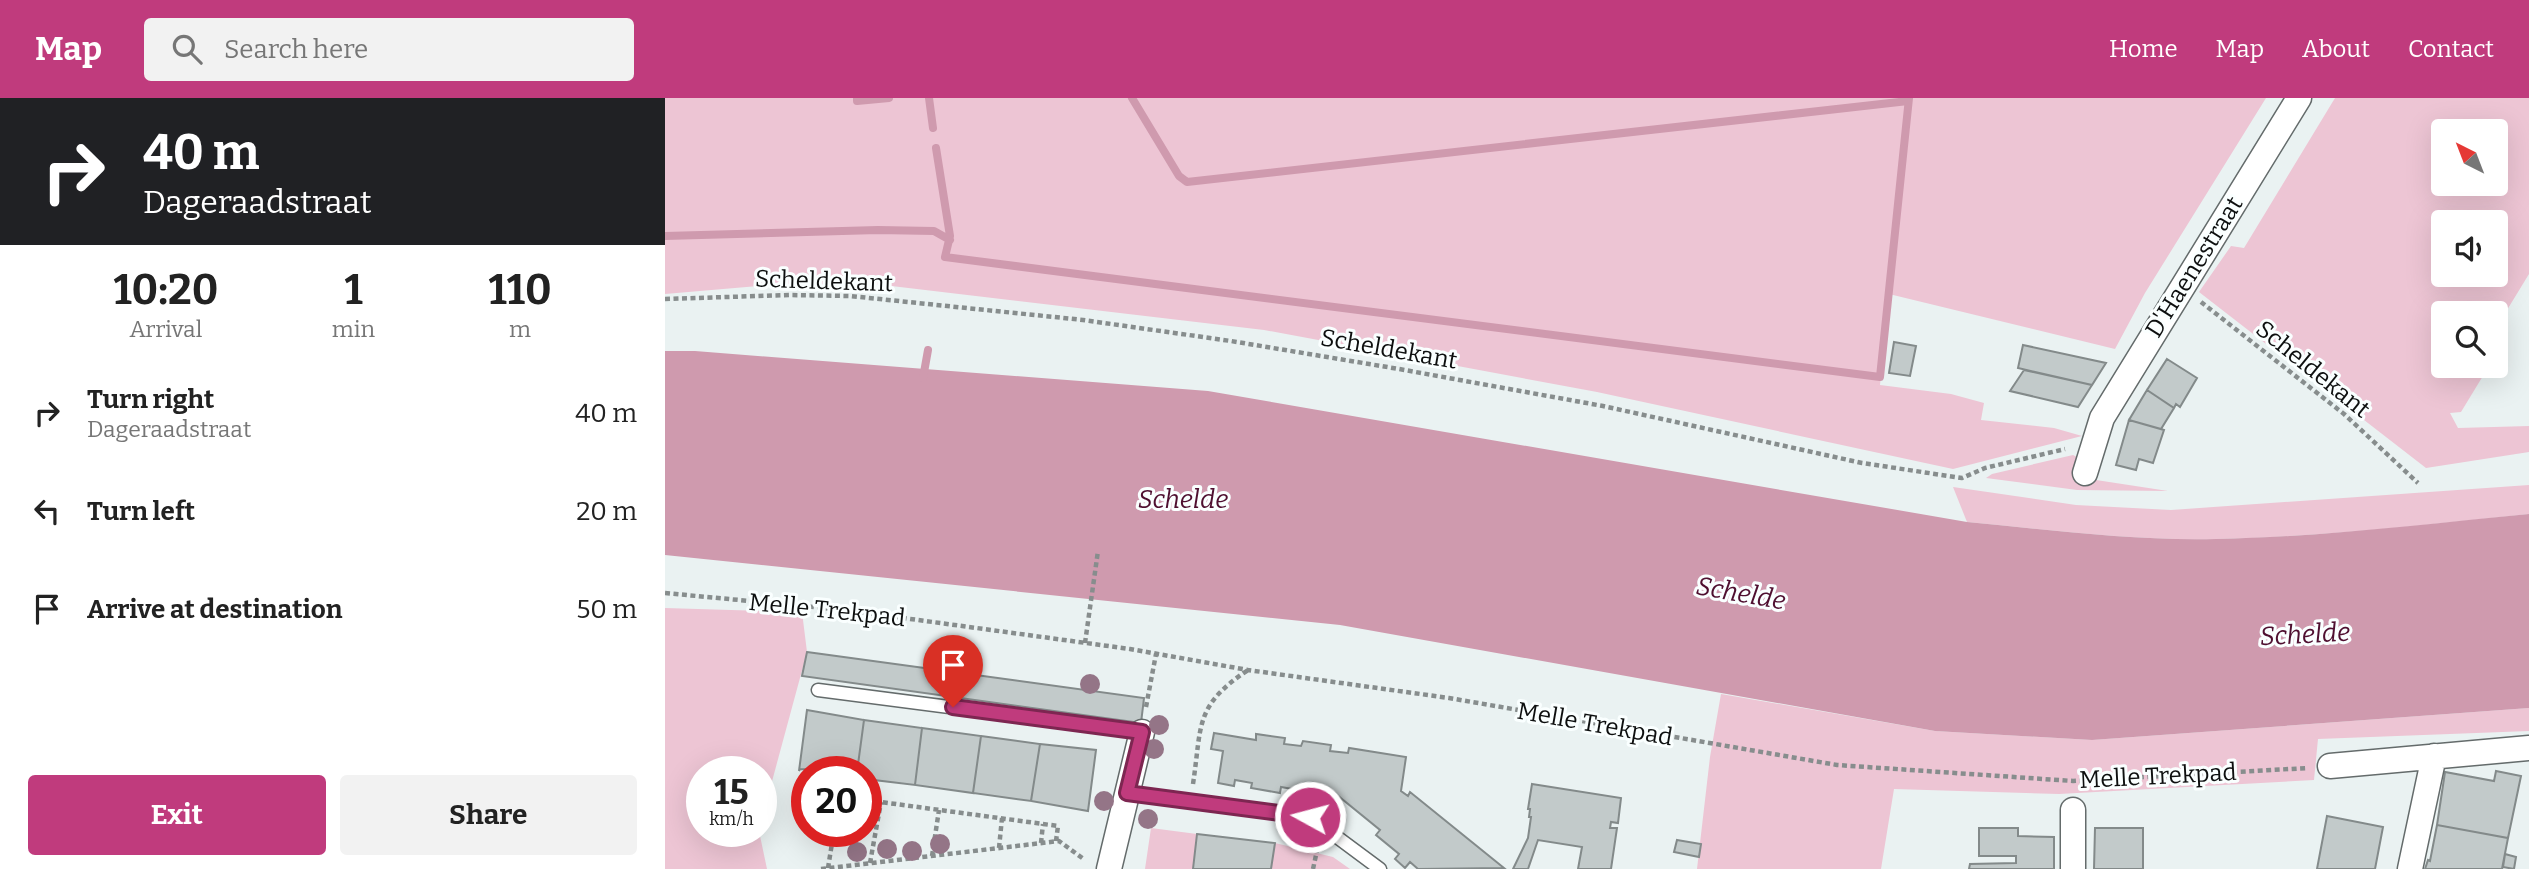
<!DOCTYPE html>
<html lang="en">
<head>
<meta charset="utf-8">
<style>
	:root { --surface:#fff; --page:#f2f2f2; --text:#222; --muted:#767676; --accent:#c03b7d }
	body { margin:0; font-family:Bitter,serif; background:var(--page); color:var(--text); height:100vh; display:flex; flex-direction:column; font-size:26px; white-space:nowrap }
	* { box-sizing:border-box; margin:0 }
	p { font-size:23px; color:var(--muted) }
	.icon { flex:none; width:38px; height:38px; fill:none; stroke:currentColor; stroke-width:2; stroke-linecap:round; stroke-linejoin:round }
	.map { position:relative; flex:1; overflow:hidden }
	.panel { display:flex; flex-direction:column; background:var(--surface); width:665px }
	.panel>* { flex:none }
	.guide { background:#202124; color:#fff; overflow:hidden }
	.needle { width:46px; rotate:318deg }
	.buttons { position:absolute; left:1766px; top:21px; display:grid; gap:14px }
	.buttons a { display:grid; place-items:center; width:77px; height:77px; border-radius:7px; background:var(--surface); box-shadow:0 7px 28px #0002; font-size:35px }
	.speed { position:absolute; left:21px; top:658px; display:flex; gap:14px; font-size:35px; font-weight:700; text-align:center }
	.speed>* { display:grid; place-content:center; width:91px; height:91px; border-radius:50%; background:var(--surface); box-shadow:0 7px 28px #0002; line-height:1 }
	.speed small { font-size:18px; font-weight:400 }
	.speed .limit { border:10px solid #d22; background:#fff; color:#111 }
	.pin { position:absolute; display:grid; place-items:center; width:60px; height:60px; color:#fff; margin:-72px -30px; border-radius:50% 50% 50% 0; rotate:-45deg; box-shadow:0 0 7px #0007 }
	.pin .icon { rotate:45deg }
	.me { position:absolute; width:77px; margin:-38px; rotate:277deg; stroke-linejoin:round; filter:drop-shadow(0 0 5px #0008) }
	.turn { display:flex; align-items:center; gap:24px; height:147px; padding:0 28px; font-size:32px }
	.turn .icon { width:91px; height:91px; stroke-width:2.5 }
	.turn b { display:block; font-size:49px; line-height:60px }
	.eta { display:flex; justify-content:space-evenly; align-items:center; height:119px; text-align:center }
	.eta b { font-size:42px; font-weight:700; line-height:49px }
	.primary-button { display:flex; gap:14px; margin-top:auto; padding:14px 28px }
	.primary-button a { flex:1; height:80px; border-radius:7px; background:var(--accent); color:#fff; font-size:28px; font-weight:700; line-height:80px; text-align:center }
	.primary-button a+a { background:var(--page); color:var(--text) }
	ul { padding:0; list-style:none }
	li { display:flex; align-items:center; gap:21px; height:98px; padding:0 28px }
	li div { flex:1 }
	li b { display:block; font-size:26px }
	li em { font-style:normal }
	header { display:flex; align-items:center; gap:42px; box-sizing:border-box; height:98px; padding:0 35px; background:var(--accent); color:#fff }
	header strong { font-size:33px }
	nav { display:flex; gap:38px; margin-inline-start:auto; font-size:24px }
	.search { width:490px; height:63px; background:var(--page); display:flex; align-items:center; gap:18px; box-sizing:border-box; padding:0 24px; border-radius:7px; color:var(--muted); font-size:26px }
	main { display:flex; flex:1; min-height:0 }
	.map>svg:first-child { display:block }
</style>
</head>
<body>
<header>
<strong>Map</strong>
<div class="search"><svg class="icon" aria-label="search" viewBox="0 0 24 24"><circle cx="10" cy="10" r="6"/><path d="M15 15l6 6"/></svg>Search here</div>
<nav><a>Home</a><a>Map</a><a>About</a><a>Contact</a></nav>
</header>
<main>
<section class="panel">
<div class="guide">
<div class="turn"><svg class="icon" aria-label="right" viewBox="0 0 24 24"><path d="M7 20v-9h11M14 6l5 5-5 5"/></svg><div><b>40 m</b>Dageraadstraat</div></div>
</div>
<div class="eta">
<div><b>10:20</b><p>Arrival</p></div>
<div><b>1</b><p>min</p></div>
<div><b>110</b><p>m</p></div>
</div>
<ul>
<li><svg class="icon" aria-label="right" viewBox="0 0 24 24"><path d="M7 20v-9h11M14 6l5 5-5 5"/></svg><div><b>Turn right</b><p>Dageraadstraat</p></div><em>40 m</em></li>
<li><svg class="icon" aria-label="left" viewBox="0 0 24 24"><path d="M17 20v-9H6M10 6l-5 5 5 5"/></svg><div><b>Turn left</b></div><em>20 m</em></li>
<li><svg class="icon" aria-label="arrive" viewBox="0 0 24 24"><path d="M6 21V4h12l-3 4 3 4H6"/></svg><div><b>Arrive at destination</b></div><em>50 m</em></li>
</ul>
<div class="primary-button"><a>Exit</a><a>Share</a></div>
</section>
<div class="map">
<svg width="1864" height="771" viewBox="0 0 1864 771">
	<rect width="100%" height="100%" fill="#eaf2f2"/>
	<path fill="#edc5d4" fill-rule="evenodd" d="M0 0H1601L1480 195 1450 251 1224 196 1215 287 1286 296 1319 305 1316 322 1389 330 1417 338 1288 371 932 294 599 232 218 187 115 186 0 196Z
		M1670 0H1864V176L1831 230 1830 215H1778V268H1824L1796 314 1785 315 1793 330 1864 328V354L1761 370 1534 194 1566 148 1579 150ZM1778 33H1830V86H1778ZM1778 124H1830V177H1778Z
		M1408 357 1414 360 1418 380 1503 393 1412 392 1321 380 1327 376Z
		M1864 387V416C1760 427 1656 439 1551 441 1469 443 1384 432 1302 424L1288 389 1411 407 1506 412Z
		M0 510 137 514 142 554 96 724V674H37V733H94L102 771H0Z
		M1056 596 1270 633 1427 642 1864 610V633L1653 641 1649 682 1394 696 1229 691 1216 771H1032L1045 659Z
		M486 730 532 736 528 771H480Z
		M610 745 668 759 685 771H606Z"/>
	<path fill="#cf9aae" d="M0 253H30L543 293 1302 424C1384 432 1469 443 1551 441 1656 439 1760 426 1864 416V610L1427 642 1270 633 675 527 0 457Z"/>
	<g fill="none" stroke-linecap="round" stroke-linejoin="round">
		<path stroke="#cf9aae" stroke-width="8" d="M192 0V3L224 0
			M264 0 268 30
			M467 0 514 78 522 84 1243 3
			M271 50 285 138 280 159 1215 279 1244 0
			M0 138 213 132 269 133 285 142
			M258 280 263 252"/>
	</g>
	<path fill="#c2caca" stroke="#838a8a" stroke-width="2" d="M1229 244 1251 248 1245 278 1224 275Z
		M1358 247 1441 265 1427 287 1353 270Z
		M1502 261 1532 280 1515 309 1511 306 1509 310 1482 292Z
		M1359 272 1427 287 1413 309 1345 293Z
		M1482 292 1509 310 1496 331 1464 322Z
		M1464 322 1499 332 1488 365 1474 361 1471 372 1451 367Z
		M142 554 479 600 476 625 137 578Z
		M142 612 199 622 192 674 135 671 134 673Z
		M199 622 257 630 250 687 201 681V674H192Z
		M257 630 316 638 308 695 250 687Z
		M549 635 591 642V636L620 640 619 646 636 648 638 643 666 647 665 653 683 655 684 650 741 659 736 693 743 698 745 694 839 770 753 771 745 764 740 770 730 761 734 756 711 737 715 732 672 697 662 696 661 702 632 698 633 692 616 689 615 695 586 690 587 685 570 682 569 688 553 685 558 653 546 651Z
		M316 638 375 646 366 703 308 695Z
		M375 646 431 652 423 713 366 703Z
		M1831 673 1856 678 1843 740 1772 727 1780 674 1829 683Z
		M867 686 956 700 953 725 946 724 945 730H952L946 771H913L917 749 873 742 863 771H848L863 740 866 719H864L865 711H863Z
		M1662 718 1718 729 1710 771H1652Z
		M1772 727 1843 740 1837 771H1760L1763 762 1765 763Z
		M1314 730H1353V738L1389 739V771H1304L1305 766 1351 765V758H1314Z
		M1430 730H1478V771H1429Z
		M532 736 610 745 606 771H528Z
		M1012 742 1036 746 1034 759 1009 754Z
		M1840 756 1851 759 1849 771 1838 769Z"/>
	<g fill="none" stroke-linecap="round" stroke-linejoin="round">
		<defs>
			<path id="lane" d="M153 592 477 634
				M462 695 645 719 715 771"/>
			<path id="street" d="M1420 375 1437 320 1634 0
				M1665 668 1864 650
				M444 771 477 634
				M1408 771V712
				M1745 771 1769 658"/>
		</defs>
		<use href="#lane" stroke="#646b6b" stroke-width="15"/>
		<use href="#street" stroke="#646b6b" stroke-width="27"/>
		<path stroke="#878d8d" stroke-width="4.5" stroke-dasharray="5 3.5" stroke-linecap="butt" d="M0 201 124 197 185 198 418 222 566 243 734 271 938 308 1197 365 1297 380 1320 370 1400 351
			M1536 204 1679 316 1753 385
			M0 495 180 512 465 551 583 572 784 600 1172 667 1408 683 1643 670
			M420 545 433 453
			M481 609 491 556
			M528 686C537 627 529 608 583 572
			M201 702 393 728 391 743
			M376 745 378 726
			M334 750 337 720
			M267 758 274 712
			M205 765 216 704
			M163 770 169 733
			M156 771 394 743 420 762
			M648 771 653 748"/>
		<use href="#lane" stroke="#fff" stroke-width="12"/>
		<use href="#street" stroke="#fff" stroke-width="24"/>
	</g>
	<g fill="#947587">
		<circle cx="425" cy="586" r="10"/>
		<circle cx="494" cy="627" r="10"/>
		<circle cx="489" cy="651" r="10"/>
		<circle cx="439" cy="703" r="10"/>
		<circle cx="483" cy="721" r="10"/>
		<circle cx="275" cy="746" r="10"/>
		<circle cx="222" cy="751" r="10"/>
		<circle cx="247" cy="753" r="10"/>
		<circle cx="192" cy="754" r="10"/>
	</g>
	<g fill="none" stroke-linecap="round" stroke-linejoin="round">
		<defs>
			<path id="route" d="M288 609 477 634 462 695 645 719"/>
		</defs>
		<use href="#route" stroke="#7d2651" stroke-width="18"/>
		<use href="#route" stroke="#c03b7d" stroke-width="12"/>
	</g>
	<g text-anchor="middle" stroke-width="6" stroke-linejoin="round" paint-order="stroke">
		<g font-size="24" fill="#0d0f0f" stroke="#faffff">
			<text transform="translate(1529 169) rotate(-58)" y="8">D'Haenestraat</text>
			<text transform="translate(159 183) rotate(2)" y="8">Scheldekant</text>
			<text transform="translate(724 251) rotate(10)" y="8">Scheldekant</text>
			<text transform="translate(1648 271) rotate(39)" y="8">Scheldekant</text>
			<text transform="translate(162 512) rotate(6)" y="8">Melle Trekpad</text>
			<text transform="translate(930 626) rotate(10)" y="8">Melle Trekpad</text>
			<text transform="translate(1493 678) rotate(-3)" y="8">Melle Trekpad</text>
		</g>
		<g font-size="26" font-style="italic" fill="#4f0f30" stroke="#faffff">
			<text x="518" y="410">Schelde</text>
			<text transform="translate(1076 495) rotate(10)" y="9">Schelde</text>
			<text transform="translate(1640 536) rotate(-3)" y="9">Schelde</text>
		</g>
	</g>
</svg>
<div class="buttons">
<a><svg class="needle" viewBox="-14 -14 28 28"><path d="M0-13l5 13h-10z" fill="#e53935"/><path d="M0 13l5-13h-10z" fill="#767676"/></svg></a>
<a><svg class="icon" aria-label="sound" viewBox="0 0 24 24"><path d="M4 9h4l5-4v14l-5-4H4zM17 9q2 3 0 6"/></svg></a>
<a><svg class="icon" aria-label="search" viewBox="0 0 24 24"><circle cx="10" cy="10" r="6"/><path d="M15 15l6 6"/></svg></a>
</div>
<div class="speed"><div>15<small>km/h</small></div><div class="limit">20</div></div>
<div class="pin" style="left:288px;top:609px;background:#d93025"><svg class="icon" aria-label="arrive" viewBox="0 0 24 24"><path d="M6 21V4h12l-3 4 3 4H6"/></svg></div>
<svg class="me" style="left:645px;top:719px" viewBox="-20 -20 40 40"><circle r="17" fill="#c03b7d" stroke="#fff" stroke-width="3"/><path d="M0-11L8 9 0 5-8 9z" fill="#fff"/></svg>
</div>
</main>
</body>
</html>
